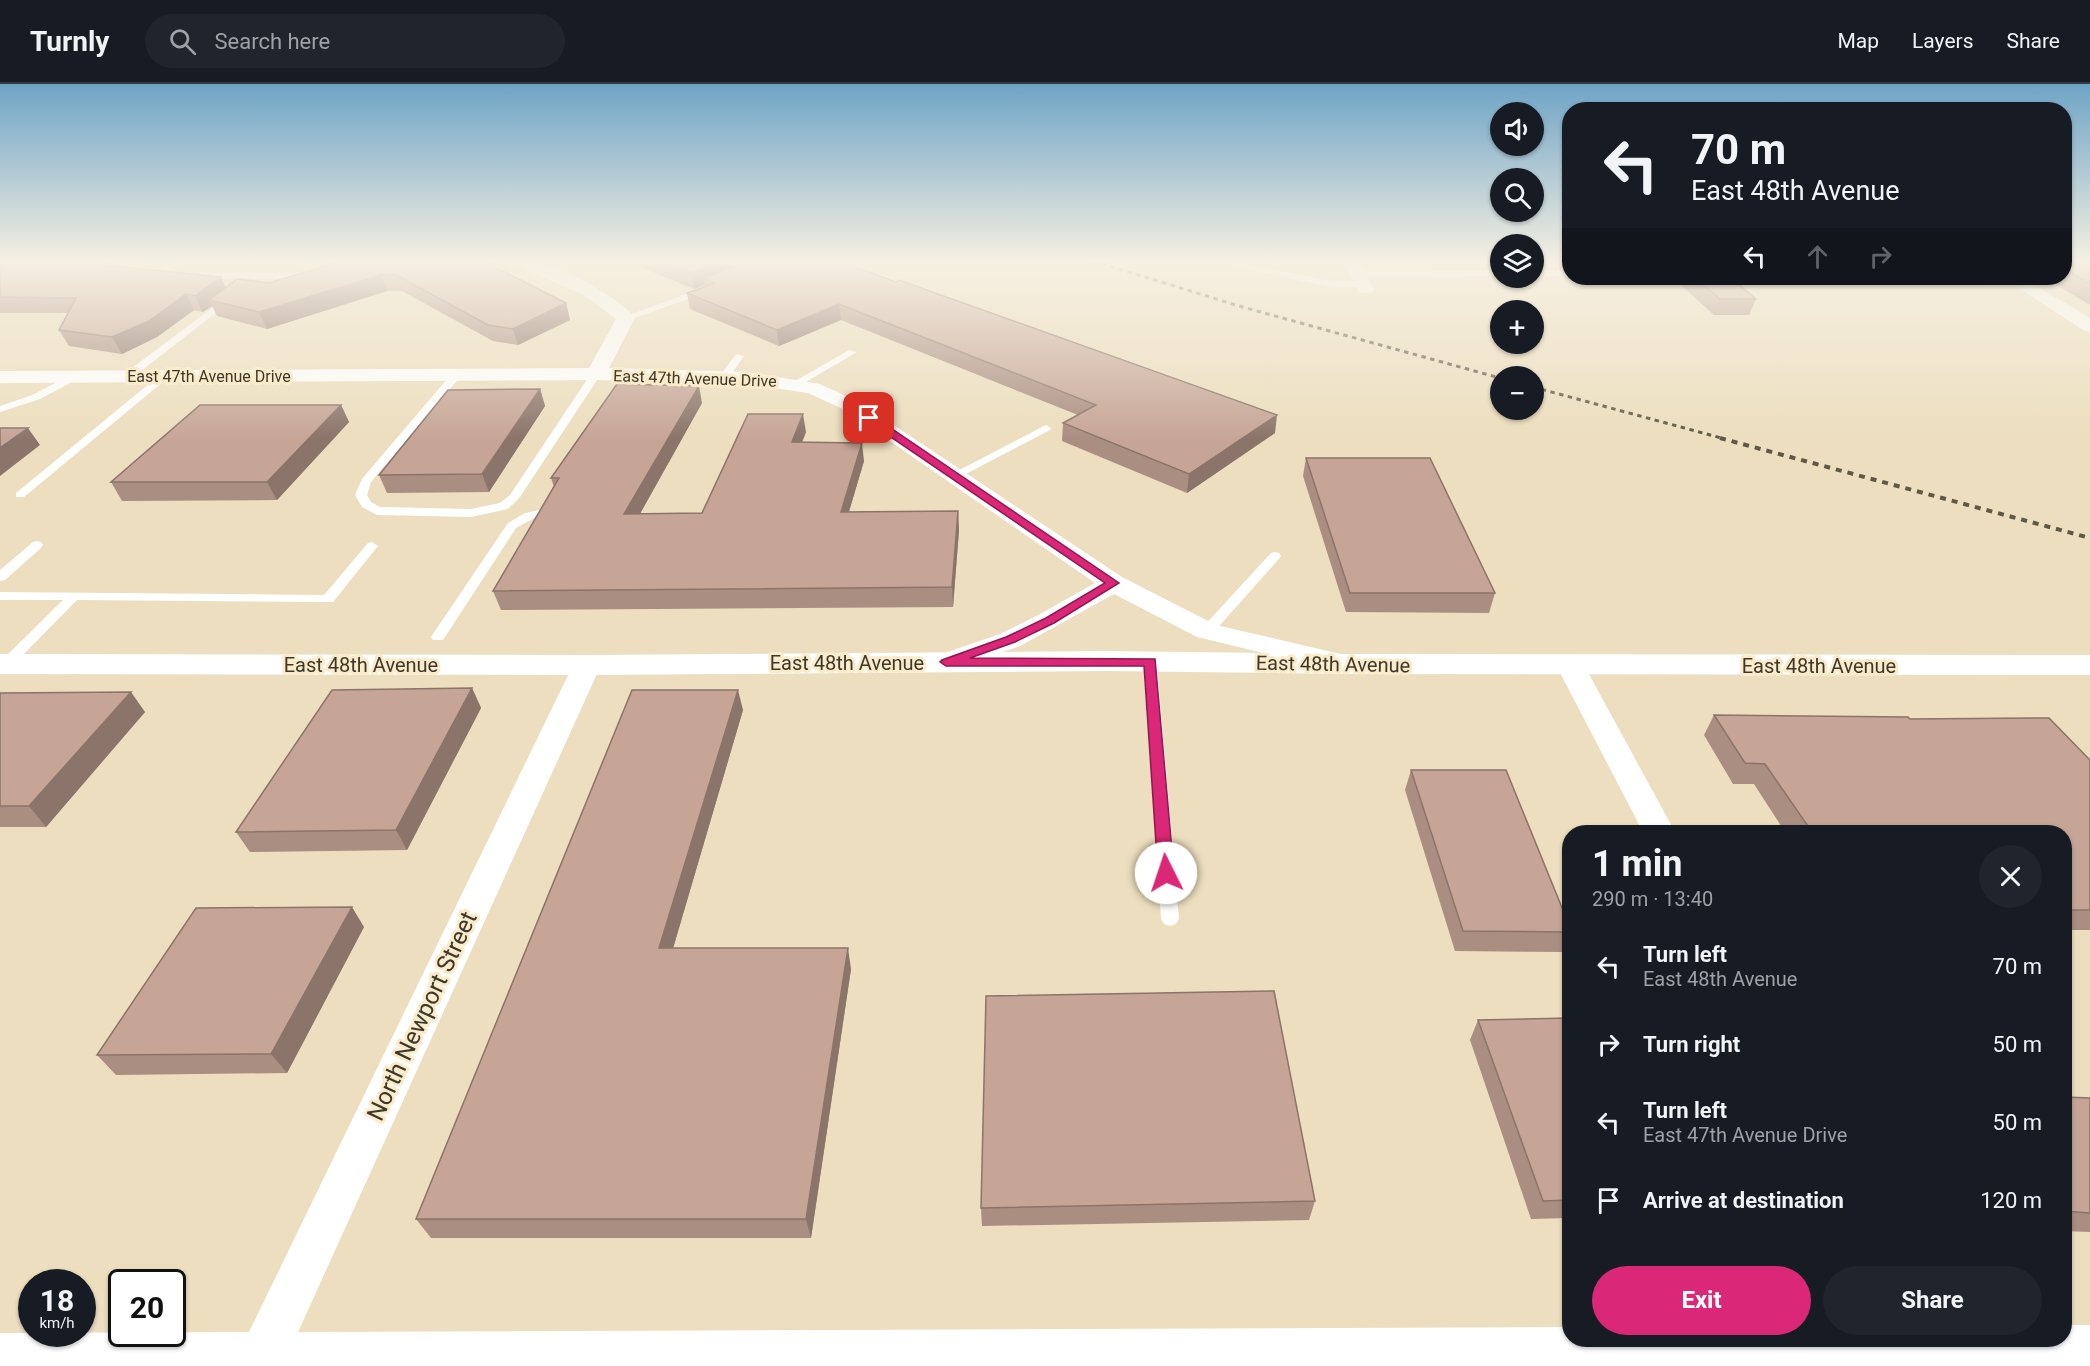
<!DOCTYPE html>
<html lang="en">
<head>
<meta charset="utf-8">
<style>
	:root { --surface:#171b24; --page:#20242c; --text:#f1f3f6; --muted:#9ea1a6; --line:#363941; --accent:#db2777 }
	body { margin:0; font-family:Roboto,sans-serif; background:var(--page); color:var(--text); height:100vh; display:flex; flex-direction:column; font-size:22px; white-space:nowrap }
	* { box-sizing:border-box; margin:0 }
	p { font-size:20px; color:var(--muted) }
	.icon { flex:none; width:33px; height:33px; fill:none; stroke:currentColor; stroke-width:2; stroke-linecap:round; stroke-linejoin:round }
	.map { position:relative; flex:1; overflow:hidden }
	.side { position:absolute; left:1562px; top:741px; width:510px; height:522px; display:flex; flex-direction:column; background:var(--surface); border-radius:24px; box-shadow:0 2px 4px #0004 }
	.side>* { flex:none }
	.top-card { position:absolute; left:1562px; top:18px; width:510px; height:183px; border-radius:24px; box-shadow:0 2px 4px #0004; background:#171b24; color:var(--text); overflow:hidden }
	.buttons { position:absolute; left:1490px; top:18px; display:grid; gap:12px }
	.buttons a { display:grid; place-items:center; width:54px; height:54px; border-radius:50%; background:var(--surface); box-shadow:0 2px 4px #0004; font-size:30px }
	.speed { position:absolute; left:18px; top:1185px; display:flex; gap:12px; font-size:30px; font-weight:700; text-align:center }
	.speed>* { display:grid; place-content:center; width:78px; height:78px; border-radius:50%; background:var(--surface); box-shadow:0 2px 4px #0004; line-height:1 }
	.speed small { font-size:15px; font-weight:400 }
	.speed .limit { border:3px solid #111; border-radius:9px; background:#fff; color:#111 }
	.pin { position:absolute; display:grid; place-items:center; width:51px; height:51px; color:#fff; margin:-26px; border-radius:12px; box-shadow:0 3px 9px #0006 }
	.me { position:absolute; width:66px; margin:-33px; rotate:356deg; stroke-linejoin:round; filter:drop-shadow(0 0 4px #0008) }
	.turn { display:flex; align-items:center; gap:21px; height:126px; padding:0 30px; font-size:27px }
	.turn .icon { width:78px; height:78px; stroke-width:2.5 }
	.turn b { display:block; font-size:42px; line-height:51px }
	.lanes { display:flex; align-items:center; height:57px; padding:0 30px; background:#0003; justify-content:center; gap:30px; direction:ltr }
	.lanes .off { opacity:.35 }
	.round { display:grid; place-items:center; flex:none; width:63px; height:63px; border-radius:32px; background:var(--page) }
	.overview { display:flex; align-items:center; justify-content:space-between; height:102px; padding:0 30px }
	h1 { font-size:36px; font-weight:700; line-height:45px }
	.cta { display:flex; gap:12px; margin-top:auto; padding:12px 30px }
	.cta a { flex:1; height:69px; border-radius:36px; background:var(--accent); color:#fff; font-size:24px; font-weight:700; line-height:69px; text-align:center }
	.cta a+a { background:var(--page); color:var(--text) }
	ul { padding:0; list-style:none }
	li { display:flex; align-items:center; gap:18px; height:78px; padding:0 30px }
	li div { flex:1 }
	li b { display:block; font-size:22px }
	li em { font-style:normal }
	header { display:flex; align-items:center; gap:36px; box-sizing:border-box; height:84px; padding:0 30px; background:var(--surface); border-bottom:2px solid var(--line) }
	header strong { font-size:28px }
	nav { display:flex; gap:33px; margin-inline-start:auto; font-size:21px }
	.search { width:420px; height:54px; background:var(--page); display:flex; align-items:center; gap:15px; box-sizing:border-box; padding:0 21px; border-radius:33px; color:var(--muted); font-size:22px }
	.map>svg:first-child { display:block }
</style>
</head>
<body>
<header>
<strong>Turnly</strong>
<div class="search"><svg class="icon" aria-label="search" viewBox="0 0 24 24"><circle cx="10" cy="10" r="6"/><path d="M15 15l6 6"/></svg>Search here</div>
<nav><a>Map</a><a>Layers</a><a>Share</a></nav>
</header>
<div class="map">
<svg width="2090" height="1282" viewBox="0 0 2090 1282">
	<rect width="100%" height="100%" fill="#ecdebe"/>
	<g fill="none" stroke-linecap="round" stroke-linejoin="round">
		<path fill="#fff" fill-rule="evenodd" d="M171 177H181L169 186H163V182Z
			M1228 177 1331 197H1363L1367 200 1363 203H1331L1232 182Z
			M1500 186V192L1357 193 1353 190 1357 187Z
			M1533 186H1569V192H1533Z
			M190 189H310L314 192 310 195 187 194V190Z
			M1969 194 2021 196 2025 199 2021 202H1982Z
			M705 203 709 206 708 208 629 236 621 234Z
			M228 212 235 214 132 294H124V290Z
			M849 266 857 268 799 302 790 300Z
			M736 270 744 272 728 295H720L719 293Z
			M457 287 462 290 461 292 371 398 367 411 371 418 380 423 471 425 500 419 510 411 592 288 601 290 520 413 508 425 471 433 377 431 362 423 355 411 362 395 453 288Z
			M75 289 80 292 79 294 40 315 0 328V322L32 311Z
			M161 290 170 292 24 413H16V409Z
			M1046 341 1051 344 1050 346 958 394H950L948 392Z
			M549 424 553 425V431L534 434 516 444 443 556H433L431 553 508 439 525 429Z
			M37 457 41 458 43 461 41 464 5 496 0 497V486L33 458Z
			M372 458 378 462 333 518 77 516 11 583 6 584 0 582 1 577 63 516H0V508L324 511 368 459Z
			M1275 468 1279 469 1281 472 1279 475 1212 550H1202L1200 547 1202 544 1271 469Z
			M1150 574 1157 578 1179 835 1176 840 1170 842 1164 840 1161 835 1143 578Z"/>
		<path fill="#fff" fill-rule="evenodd" d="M512 177C519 177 528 176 535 177 567 185 609 208 632 230L635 234 609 284 746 288 820 300 859 318 1122 493 1216 541 1349 572 1353 578 1349 584 1339 587 1197 553 1114 510 1020 562 956 584 946 587 936 584 932 578 936 572 1000 550 1040 530 1095 499 845 326 808 309 746 300 596 296 0 299V287L589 284 616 235 584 211 514 181Z
			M1342 177H1358L1374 205 1371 209H1359Z
			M2003 194H2023L2090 234V248L2083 246Z
			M587 572 597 575 601 581 298 1248 1569 1243V1256H2064V1241H2090V1282H0V1249L249 1248 573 581 577 575Z
			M1570 572 1580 575 1584 581 1675 748H1643L1556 581 1560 575Z"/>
		<path fill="#fff" fill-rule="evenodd" d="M1106 567 1351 570 2090 571V591L1351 590 1106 587 587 591 0 590V570L587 571Z"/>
		<path stroke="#5f5747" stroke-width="3" stroke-dasharray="4.5 4.5" stroke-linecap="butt" d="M1093 177 1239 222 1500 294
			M1533 303 1725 355"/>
		<path stroke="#5f5747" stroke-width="4" stroke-dasharray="6 6" stroke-linecap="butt" d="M1720 354 2090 454"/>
	</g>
	<path fill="#aa8e82" d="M0 177H111L103 182 226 203 269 199 341 177 566 219 570 236 518 261 493 257 402 207H387L267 245 217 232 212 222 203 228 194 226 157 253 122 270 69 262 59 246 68 229H0Z
		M626 177H838L1275 349 1187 409 1062 357 1063 339 1078 331 841 236 779 262 690 225 687 209 705 203V201L694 205Z
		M2064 177H2090V221L2045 194H2064Z
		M1673 194H1731L1756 215 1749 231H1714Z
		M540 305 545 322 489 408 387 409 379 391Z
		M702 319 640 430 702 429 806 348 802 358 864 377 849 428 958 427 959 446 953 523 501 526 493 507 554 403 551 394Z
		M341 321 349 338 277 416 122 417 111 398Z
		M1306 374 1495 509 1489 529 1346 528 1303 392Z
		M472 604 481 624 407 766 250 768 236 748Z
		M0 609 145 628 46 743H0Z
		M743 626 673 864 851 885 811 1154H431L416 1135Z
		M1714 631 1910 635 2090 676V846H2064V748H1785L1754 700H1733L1704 651Z
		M1411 686 1569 841V853L1562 868 1455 867 1405 706Z
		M364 843 287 989 116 991 97 971Z
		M1569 934V1134L1531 1135 1470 956 1478 936Z
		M2064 1013 2090 1014V1148L2064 1147Z
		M1315 1117 1309 1136 982 1142 981 1124Z"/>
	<path fill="#8b746a" d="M90 177H111L95 187Z
		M725 177H770L703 194 705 201 694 205 691 189Z
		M381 191 387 207 267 245 259 228Z
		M221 193 228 209 209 216 212 222 203 228 195 212Z
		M186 210 194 226 157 253 122 270 112 253Z
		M566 219 570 236 518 261 513 245Z
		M839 220 841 236 779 262 777 246Z
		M699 302 702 319 629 449 624 430Z
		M540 305 545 322 489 408 482 390Z
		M341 321 349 338 277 416 267 398Z
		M803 330 806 348 795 376 792 358Z
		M1277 331 1275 349 1187 409 1189 390Z
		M28 344 40 361 0 392V364Z
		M862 359 864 377 843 447 841 428Z
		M958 427 959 446 953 523 952 503Z
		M472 604 481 624 407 766 396 746Z
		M738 606 743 626 667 885 659 864Z
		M131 608 145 628 46 743 29 722Z
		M352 823 364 843 287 989 271 970Z
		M848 864 851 885 811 1154 806 1135Z"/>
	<path fill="#c6a597" stroke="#8b746a" stroke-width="1.5" d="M341 177H483L566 219 513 245 488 241 396 191H381L259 228 209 216 237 195 269 199Z
		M660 177H725L691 189Z
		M750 177H838L896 198 899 196 1277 331 1189 390 1063 339 1096 321 839 220 777 246 687 209 715 199 703 194Z
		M2064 177H2090V200L2064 184Z
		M0 182H115L221 193 195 212 186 210 149 237 112 253 59 246 76 214 0 213Z
		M1696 194H1731L1756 215H1720Z
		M617 300 699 302 624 430 702 429 748 330H803L792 358 862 359 841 428 958 427 952 503 493 507 559 394H551Z
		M540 305 482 390 379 391 448 306Z
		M200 321H341L267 398H111Z
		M0 344H28L0 364Z
		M1306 374H1430L1495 509H1350Z
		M472 604 396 746 236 748 332 606Z
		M632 606H738L659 864H848L806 1135H416Z
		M131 608 29 722H0V609Z
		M1714 631 1908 633 1910 635 2049 634 2090 676V826H2064V748H1812L1765 680 1745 679Z
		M1411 686H1506L1569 841V848L1463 847Z
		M352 823 271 970 97 971 196 824Z
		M1274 907 1315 1117 981 1124 986 912Z
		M1569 934V1116L1543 1117 1478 936Z
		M2064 1013 2090 1014V1129L2064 1127Z"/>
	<linearGradient id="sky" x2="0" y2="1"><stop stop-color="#6ea4c6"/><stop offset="0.5" stop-color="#f6f0e2"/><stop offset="1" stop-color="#f6f0e2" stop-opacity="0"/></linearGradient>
	<rect width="2090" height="356" fill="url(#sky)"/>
	<path fill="#db2777" stroke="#8e194d" stroke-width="1.5" d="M866 332H873L1119 499 1054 539 1015 558 970 574 1155 575 1174 789 1172 793H1161L1158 789 1144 582H946L940 578 942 576 1006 553 1046 534 1105 499 866 336Z"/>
	<g text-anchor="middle" stroke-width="6" stroke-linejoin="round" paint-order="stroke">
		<g font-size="16" fill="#3e382b" stroke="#faebcb">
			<text x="209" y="298">East 47th Avenue Drive</text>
			<text transform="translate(695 294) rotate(2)" y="6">East 47th Avenue Drive</text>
		</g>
		<g font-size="20" fill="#3e382b" stroke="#faebcb">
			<text x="847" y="586">East 48th Avenue</text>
			<text transform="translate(1333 580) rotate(1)" y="7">East 48th Avenue</text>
			<text x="361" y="588">East 48th Avenue</text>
			<text x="1819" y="589">East 48th Avenue</text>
		</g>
		<g font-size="24" fill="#3e382b" stroke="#faebcb">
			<text transform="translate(422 932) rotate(-65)" y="8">North Newport Street</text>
		</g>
	</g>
</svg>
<div class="buttons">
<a><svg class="icon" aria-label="sound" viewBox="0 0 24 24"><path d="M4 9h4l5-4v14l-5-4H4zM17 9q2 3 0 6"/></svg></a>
<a><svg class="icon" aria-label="search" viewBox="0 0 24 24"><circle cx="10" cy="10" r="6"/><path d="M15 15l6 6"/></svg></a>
<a><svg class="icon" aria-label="layers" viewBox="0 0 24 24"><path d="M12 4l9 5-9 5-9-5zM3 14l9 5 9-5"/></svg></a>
<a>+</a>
<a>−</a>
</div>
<div class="speed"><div>18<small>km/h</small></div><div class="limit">20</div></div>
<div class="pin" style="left:869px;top:334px;background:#d93025"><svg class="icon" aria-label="arrive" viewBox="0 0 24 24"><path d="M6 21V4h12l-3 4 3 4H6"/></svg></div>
<svg class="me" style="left:1166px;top:789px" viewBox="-20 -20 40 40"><circle r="19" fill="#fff"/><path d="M0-13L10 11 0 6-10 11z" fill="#db2777"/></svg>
<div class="top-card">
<div class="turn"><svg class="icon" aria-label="left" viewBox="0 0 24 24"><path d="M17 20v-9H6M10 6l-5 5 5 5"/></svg><div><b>70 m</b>East 48th Avenue</div></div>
<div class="lanes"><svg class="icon" aria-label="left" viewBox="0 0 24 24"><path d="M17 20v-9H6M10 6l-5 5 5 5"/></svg><svg class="icon off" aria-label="ahead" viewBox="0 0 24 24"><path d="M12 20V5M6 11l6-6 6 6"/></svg><svg class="icon off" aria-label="right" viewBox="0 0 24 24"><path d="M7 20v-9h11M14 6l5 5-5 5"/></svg></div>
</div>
<section class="side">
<div class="overview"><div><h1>1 min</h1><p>290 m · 13:40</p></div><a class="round"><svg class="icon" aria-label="close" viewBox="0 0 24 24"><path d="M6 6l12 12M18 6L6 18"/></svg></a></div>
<ul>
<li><svg class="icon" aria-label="left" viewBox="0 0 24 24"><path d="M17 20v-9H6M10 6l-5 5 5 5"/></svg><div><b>Turn left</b><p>East 48th Avenue</p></div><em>70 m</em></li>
<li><svg class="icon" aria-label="right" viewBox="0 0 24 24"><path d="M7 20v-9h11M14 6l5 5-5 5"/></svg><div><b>Turn right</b></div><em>50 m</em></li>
<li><svg class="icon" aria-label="left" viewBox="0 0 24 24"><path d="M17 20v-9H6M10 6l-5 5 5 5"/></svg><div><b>Turn left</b><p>East 47th Avenue Drive</p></div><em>50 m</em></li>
<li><svg class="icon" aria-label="arrive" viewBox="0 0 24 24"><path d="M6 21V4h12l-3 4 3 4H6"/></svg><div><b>Arrive at destination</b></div><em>120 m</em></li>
</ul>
<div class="cta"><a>Exit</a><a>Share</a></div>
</section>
</div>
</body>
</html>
